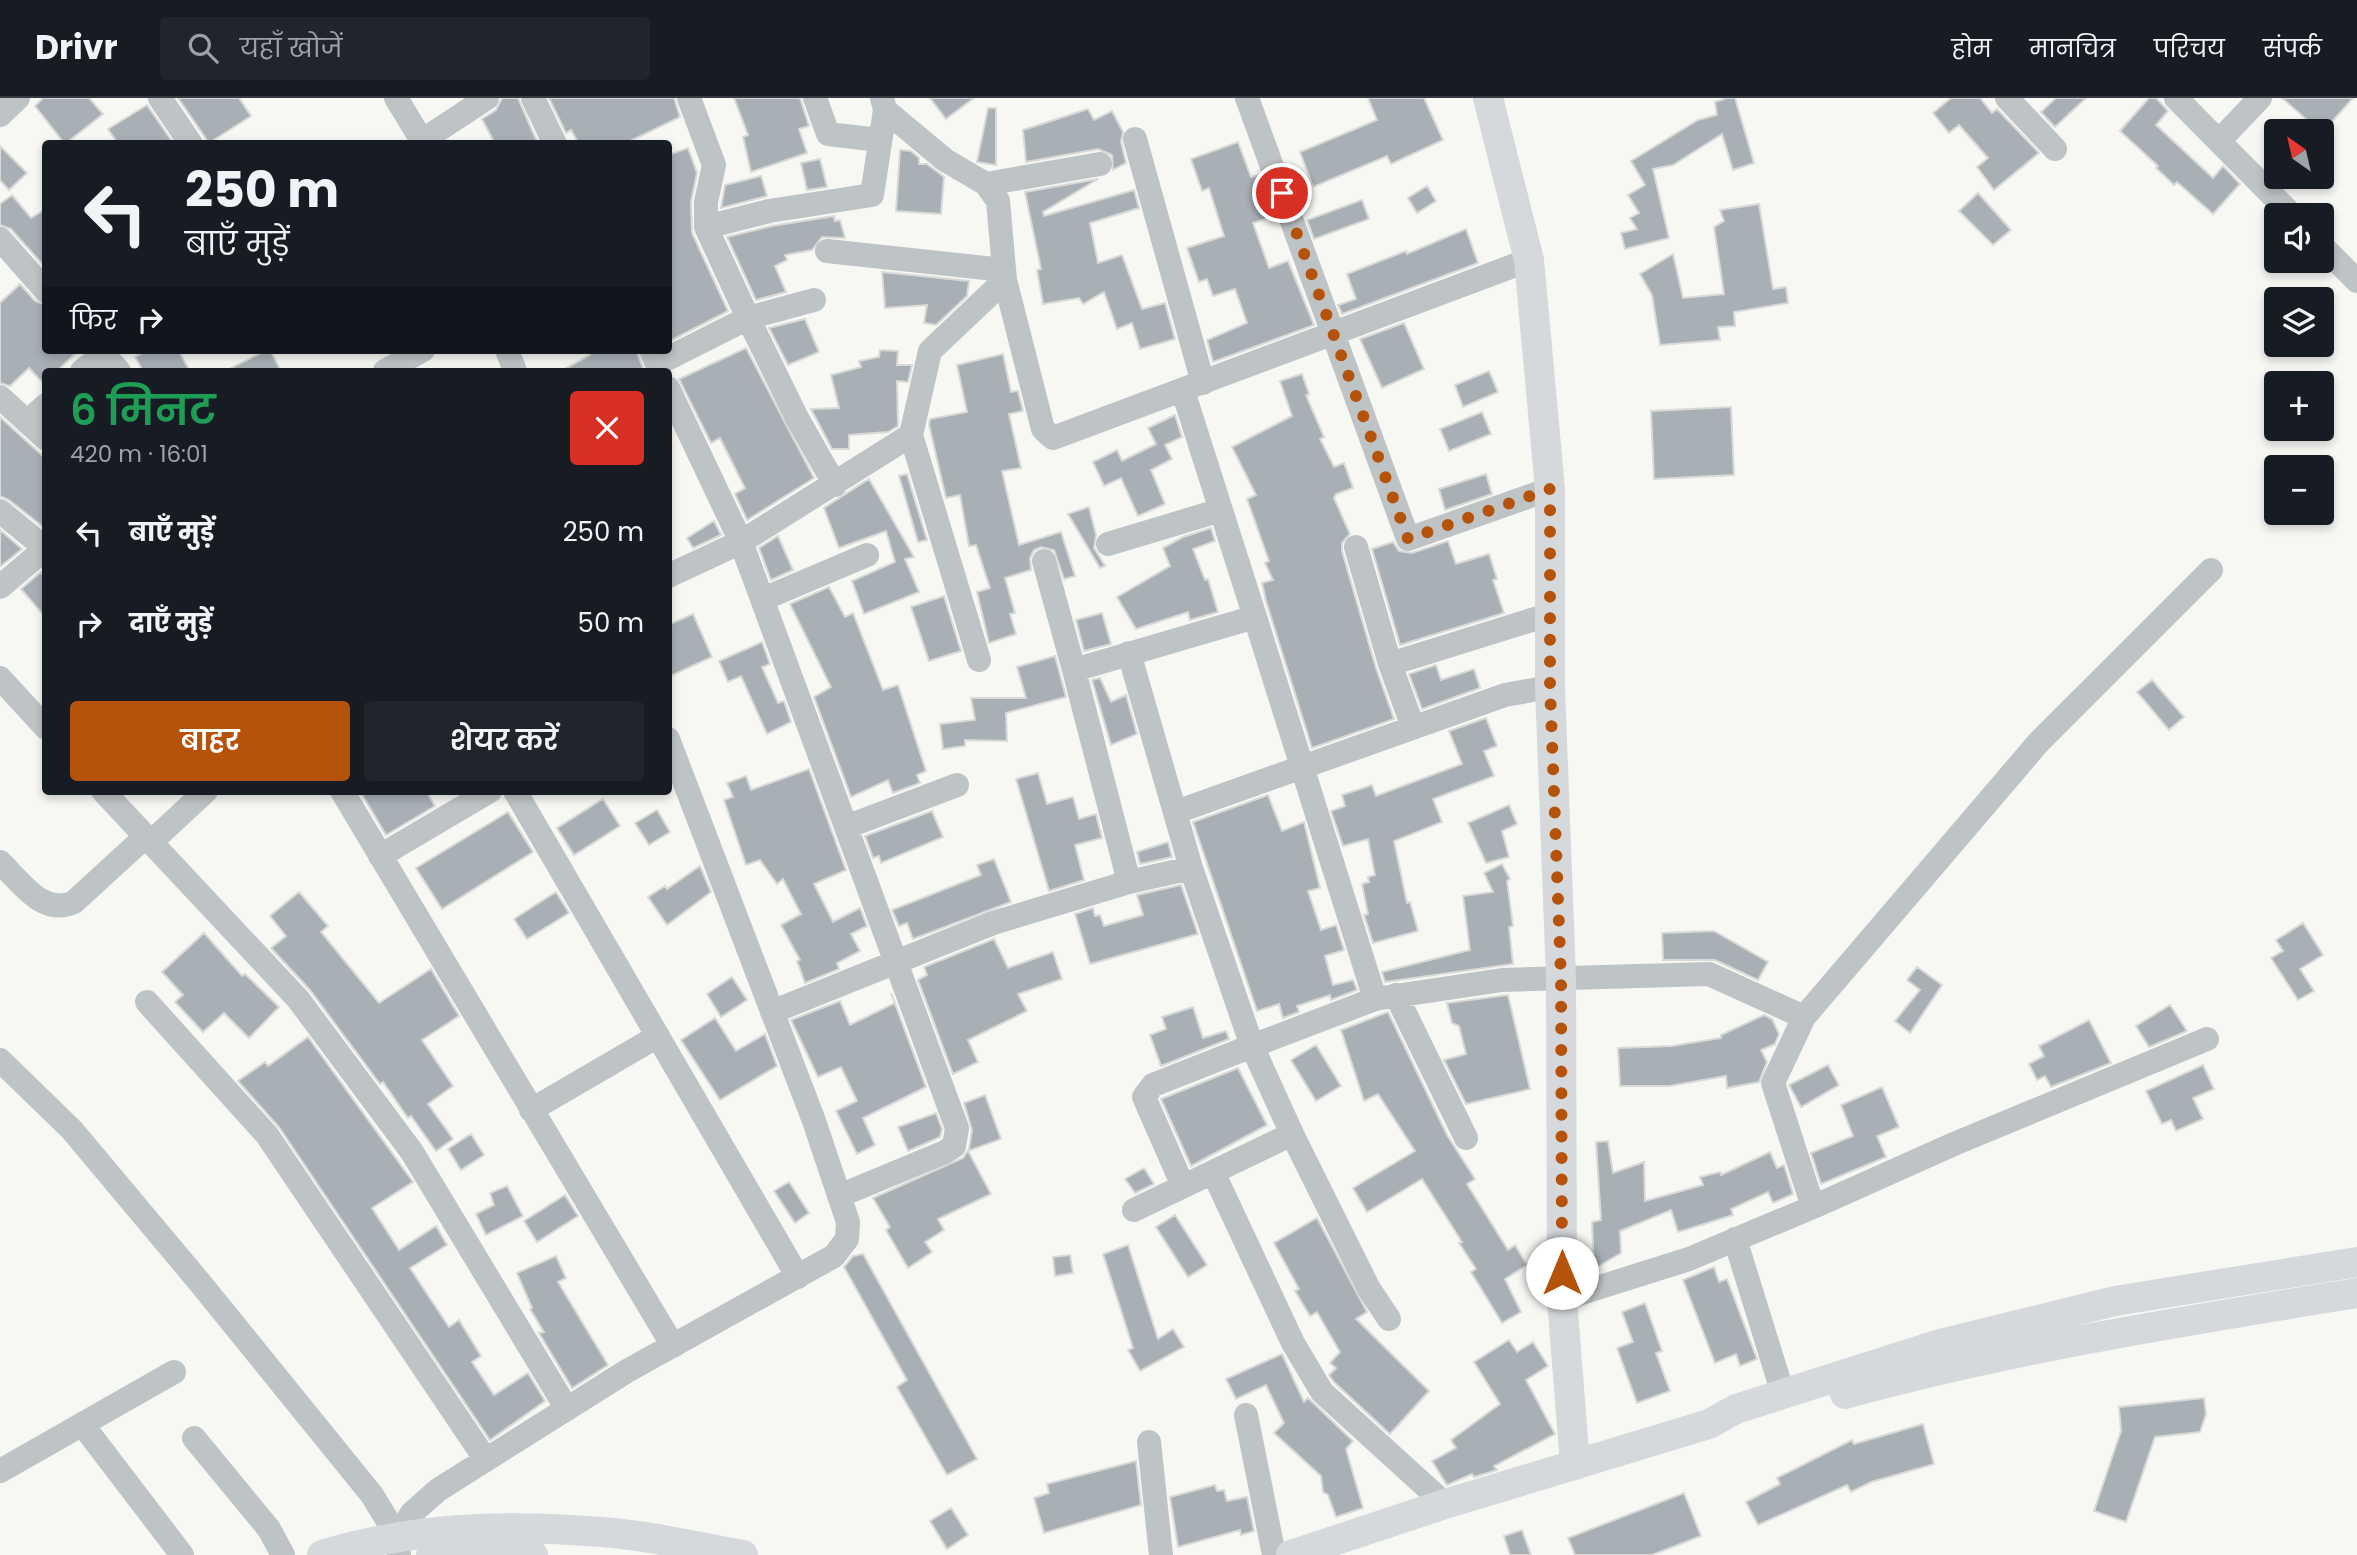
<!DOCTYPE html>
<html lang="hi">
<head>
<meta charset="utf-8">
<style>
	:root { --surface:#171b24; --page:#20242c; --text:#f1f3f6; --muted:#9ea1a6; --line:#363941; --accent:#b45309 }
	body { margin:0; font-family:Poppins,"Noto Sans Devanagari",sans-serif; background:var(--page); color:var(--text); height:100vh; display:flex; flex-direction:column; font-size:26px; white-space:nowrap }
	* { box-sizing:border-box; margin:0 }
	p { font-size:23px; color:var(--muted) }
	.icon { flex:none; width:38px; height:38px; fill:none; stroke:currentColor; stroke-width:2; stroke-linecap:round; stroke-linejoin:round }
	.map { position:relative; flex:1; overflow:hidden }
	.side { position:absolute; left:42px; top:270px; width:630px; height:427px; display:flex; flex-direction:column; background:var(--surface); border-radius:7px; box-shadow:0 4px 10px #0003 }
	.side>* { flex:none }
	.top-card { position:absolute; left:42px; top:42px; width:630px; height:214px; border-radius:7px; box-shadow:0 4px 10px #0003; background:#171b24; color:var(--text); overflow:hidden }
	.needle { width:46px; rotate:326deg }
	.controls { position:absolute; left:2264px; top:21px; display:grid; gap:14px }
	.controls a { display:grid; place-items:center; width:70px; height:70px; border-radius:7px; background:var(--surface); box-shadow:0 4px 10px #0003; font-size:35px }
	.pin { position:absolute; display:grid; place-items:center; width:60px; height:60px; color:#fff; margin:-30px; border:4px solid #fff; border-radius:50%; box-shadow:0 2px 7px #0007 }
	.me { position:absolute; width:77px; margin:-38px; rotate:0deg; stroke-linejoin:round; filter:drop-shadow(0 0 5px #0008) }
	.turn { display:flex; align-items:center; gap:24px; height:147px; padding:0 28px; font-size:32px }
	.turn .icon { width:91px; height:91px; stroke-width:2.5 }
	.turn b { display:block; font-size:49px; line-height:60px }
	.then { display:flex; align-items:center; height:66px; padding:0 28px; background:#0003; gap:14px; font-size:26px }
	.round { display:grid; place-items:center; flex:none; width:74px; height:74px; border-radius:7px; background:var(--page) }
	.headline { display:flex; align-items:center; justify-content:space-between; height:119px; padding:0 28px }
	h1 { font-size:42px; font-weight:600; line-height:52px; color:#1e9e55 }
	.button { display:flex; gap:14px; margin-top:auto; padding:14px 28px }
	.button a { flex:1; height:80px; border-radius:7px; background:var(--accent); color:#fff; font-size:28px; font-weight:600; line-height:80px; text-align:center }
	.button a+a { background:var(--page); color:var(--text) }
	ul { padding:0; list-style:none }
	li { display:flex; align-items:center; gap:21px; height:91px; padding:0 28px }
	li div { flex:1 }
	li b { display:block; font-size:26px }
	li em { font-style:normal }
	header { display:flex; align-items:center; gap:42px; box-sizing:border-box; height:98px; padding:0 35px; background:var(--surface); border-bottom:2px solid var(--line) }
	header strong { font-size:33px }
	nav { display:flex; gap:38px; margin-inline-start:auto; font-size:24px }
	.search { width:490px; height:63px; background:var(--page); display:flex; align-items:center; gap:18px; box-sizing:border-box; padding:0 24px; border-radius:7px; color:var(--muted); font-size:26px }
	.map>svg:first-child { display:block }
</style>
</head>
<body>
<header>
<strong>Drivr</strong>
<div class="search"><svg class="icon" aria-label="search" viewBox="0 0 24 24"><circle cx="10" cy="10" r="6"/><path d="M15 15l6 6"/></svg>यहाँ खोजें</div>
<nav><a>होम</a><a>मानचित्र</a><a>परिचय</a><a>संपर्क</a></nav>
</header>
<div class="map">
<svg width="2357" height="1457" viewBox="0 0 2357 1457">
	<rect width="100%" height="100%" fill="#f7f7f4"/>
	<path fill="#a8b0b5" stroke="#d9d9d7" stroke-width="2" d="M43 0H89L103 16 65 46 35 8Z
		M178 0H239L251 18 209 45Z
		M502 0H518L538 46H495L482 21 496 12Z
		M549 0H674L680 19 624 46H579L571 32 566 35Z
		M734 0H800L809 28 799 31 807 55 751 74 743 39 748 37Z
		M930 0H974L946 21Z
		M1368 0H1424L1443 42 1391 66 1387 58 1313 89 1300 54 1377 22Z
		M1727 0H1735L1754 65 1733 72 1722 36 1673 67 1653 71 1669 140 1625 151 1621 135 1637 131 1630 120 1639 115 1628 97 1645 87 1631 63 1698 22 1717 17 1715 4Z
		M1951 0H1980L1992 15 1997 11 2039 55 1994 92 1977 69 1988 60 1959 27 1949 35 1933 15Z
		M2056 0H2086L2055 29 2041 14Z
		M2149 0H2156L2168 13 2156 27 2213 80 2223 68 2240 86 2213 116 2177 84 2174 87 2156 70 2158 68 2120 33Z
		M2282 0H2353L2322 35Z
		M147 7 171 42 166 46H118L108 31Z
		M988 10H996V67L977 64Z
		M1088 11 1094 22 1112 13 1123 34 1121 44 1126 65 1113 72 1112 57 1098 51 1026 64 1023 32Z
		M1238 44 1251 79 1259 77 1266 96 1269 107 1264 109 1268 120 1253 125 1269 170 1288 163 1314 227 1213 264 1207 242 1247 225 1235 191 1213 198 1207 181 1199 184 1187 150 1224 138 1209 90 1202 93 1191 61Z
		M0 48 27 75 9 92 0 82Z
		M688 50 697 75 691 104 692 135 728 213 668 244V57Z
		M900 52 911 53 919 60V66H927L944 79 941 116 896 113Z
		M820 61 827 89 807 92 801 65Z
		M761 78 767 98 721 110 725 87Z
		M1098 81 1043 114 1044 118 1134 92 1139 110 1090 125 1098 165 1122 157 1142 211 1165 205 1175 241 1140 251 1132 225 1117 231 1104 194 1083 206 1079 200 1043 206 1037 172 1041 171 1025 94Z
		M1427 88 1436 103 1417 115 1408 100Z
		M1978 95 2011 132 1993 147 1959 113Z
		M12 97 31 120 46 111V170L11 131 0 127V106Z
		M1362 102 1369 121 1314 141 1307 122Z
		M1759 106 1773 191 1786 189 1788 205 1734 214 1735 228 1718 229 1720 242 1660 247 1652 197 1640 176 1673 156 1683 200 1724 196 1714 129 1724 123 1720 112Z
		M834 118 835 123 840 122 845 140 822 139 812 152 785 157 787 162 775 168 786 194 756 202 727 139 772 128Z
		M1466 131 1478 165 1342 216 1338 207 1356 201 1347 176 1406 153 1407 156Z
		M882 174 969 183 967 198 936 227 924 225 927 207 885 210Z
		M20 186 35 203 46 207V252H79L57 273H46V288L29 270 10 288 0 285V205Z
		M805 221 819 254 788 267 769 230Z
		M1404 225 1424 271 1382 290 1360 241Z
		M746 250 814 380 747 422 735 396 745 390 720 340 711 345 679 281Z
		M148 252H178L190 273H143L135 259Z
		M267 252H270L281 273H225Z
		M588 252H636L643 270 637 273H561L590 257Z
		M880 252 898 253 897 267H912L908 284 897 283 898 328 888 334 849 337V351H832L811 311 839 310 831 277 861 269 859 263 879 259Z
		M1003 256 1011 294 1018 293 1023 313 1009 316 1021 370 1002 373 1019 447 1061 434 1075 478 1064 481 1054 452 1041 449 1034 452 1030 460 1031 472 1005 480 1015 515 1010 516 1016 536 989 545 977 494 990 490 976 447 969 448 960 397 946 400 929 327 930 321 967 314 957 267Z
		M1489 273 1498 294 1463 309 1455 287Z
		M1302 276 1309 296 1306 297 1324 339 1320 341 1334 369 1344 365 1353 390 1336 396 1334 400 1350 436 1342 445V453L1376 570 1394 621 1312 650 1266 503 1262 485 1273 482 1265 465 1269 463 1247 401 1256 397 1232 349 1292 318 1280 283Z
		M1731 309 1734 377 1654 381 1651 313Z
		M1482 314 1491 336 1449 353 1440 331Z
		M1175 317 1182 339 1165 347 1172 361 1151 372 1165 406 1138 418 1121 380 1104 388 1093 364 1117 352 1122 363 1156 346 1148 330Z
		M0 319 46 361V431L9 402 0 398Z
		M907 376 927 442 918 444 899 378Z
		M1486 376 1492 396 1445 412 1439 391Z
		M869 381 914 459 905 461 919 494 864 516 852 483 895 464 886 433 839 450 824 410Z
		M1089 409 1096 437 1094 450 1105 468 1100 470 1068 416Z
		M714 423 721 437 693 450 687 440Z
		M1211 430 1215 443 1193 451 1205 482 1208 481 1218 514 1190 522 1188 514 1136 531 1117 499 1170 468 1163 450 1183 439Z
		M0 432 22 451 1 468 0 466Z
		M778 438 793 472 771 482 759 450Z
		M1448 443 1456 466 1489 456 1497 481 1493 482 1504 515 1400 547 1372 451 1393 444 1399 453 1412 455Z
		M41 474 46 480V520L21 491Z
		M829 489 845 519 853 515 883 592 898 587 926 673 917 677 920 685 893 695 888 682 851 699 814 599 831 589 790 506Z
		M944 498 961 553 929 563 911 509Z
		M1102 515 1111 546 1084 553 1076 522Z
		M693 516 712 559 668 579V527Z
		M762 544 770 566 762 569 778 605 784 603 791 624 767 636 741 578 728 584 719 563Z
		M1055 558 1066 599 1006 615 1007 643 965 642V648L943 651 940 626 975 622 971 600H1026L1017 569Z
		M1436 567 1441 582 1474 571 1480 590 1422 611 1409 576Z
		M1100 580 1111 604 1126 597 1137 636 1111 647 1092 582Z
		M2152 582 2184 619 2169 632 2137 594Z
		M1486 620 1497 648 1484 653 1494 678 1433 701 1442 724 1394 743 1407 805 1410 804 1418 833 1373 845 1364 817 1368 816 1362 786 1369 784 1368 779 1375 777 1368 741 1343 748 1331 713 1345 708 1342 697 1372 687 1376 698 1462 666 1449 633Z
		M809 671 846 772 814 786 833 824 860 810 867 828 851 836 860 853 837 865 839 871 805 885 797 863 800 862 781 827 801 816 783 781 777 786 760 762 746 767 724 702 733 699 727 685 746 678 751 692Z
		M1038 675 1047 706 1073 699 1079 721 1096 716 1102 740 1075 747 1084 782 1049 793 1016 681Z
		M360 693H426L435 708 386 737Z
		M1268 697 1282 733 1304 724 1320 790 1308 793 1321 832 1336 827 1344 852 1325 858 1333 887 1353 882 1357 892 1331 902 1330 897 1297 908 1299 914 1283 920 1279 906 1257 913 1193 724Z
		M603 701 620 728 574 757 557 730Z
		M1509 707 1517 726 1502 733 1509 759 1486 765 1468 725Z
		M657 712 670 734 649 747 635 725Z
		M932 713 943 739 881 765 879 758 873 760 865 738Z
		M508 714 533 754 442 811 416 770Z
		M1168 744 1172 759 1140 766 1137 754Z
		M994 761 1011 804 913 841 907 825 899 828 892 812 981 777 977 767Z
		M1502 766 1510 781 1507 783 1513 828 1509 829 1513 866 1385 884 1382 874 1470 852 1463 798 1493 794 1484 775Z
		M700 768 711 794 667 827 648 799 665 788 667 791Z
		M1181 787 1198 836 1090 866 1075 816 1093 810 1095 818 1100 817 1104 828 1143 817 1137 797Z
		M299 794 328 828 321 834 379 905 431 871 459 918 422 942 453 988 428 1006 453 1041 436 1053 411 1018 408 1020 383 984 380 986 310 892 271 850 286 838 270 818Z
		M556 794 569 815 527 841 514 821Z
		M2303 825 2323 857 2300 871 2314 893 2298 902 2271 860 2283 853 2276 842Z
		M1714 833 1768 864 1758 882 1715 862H1663L1662 835Z
		M204 835 242 878 245 876 279 909 249 940 224 915 203 934 175 904 183 897 162 874Z
		M994 841 1008 870 1053 854 1062 881 1018 896 1027 913 968 942 978 964 953 976 918 882 927 877 924 869Z
		M1917 869 1942 887 1910 935 1895 923 1920 892 1907 882Z
		M732 879 747 902 721 919 707 896Z
		M891 895 926 989 863 1020 875 1047 857 1056 836 1013 857 1003 841 969 818 979 791 922 840 903 850 927 895 905Z
		M1508 897 1530 991 1466 1006 1444 962 1466 956 1459 928 1452 925 1447 905Z
		M2170 907 2187 933 2149 949 2136 928Z
		M1193 909 1203 940 1226 933 1229 941 1161 968 1150 937 1166 931 1162 919Z
		M1388 914 1447 1037 1475 1081 1467 1086 1508 1152 1515 1147 1527 1167 1505 1181 1521 1214 1502 1225 1471 1174 1476 1171 1459 1145 1462 1144 1422 1081 1367 1114 1353 1090 1415 1053 1378 996 1364 1003 1341 932Z
		M1764 917 1772 921 1779 936 1775 946 1761 952 1767 964 1759 984 1727 990 1726 978 1669 988H1620L1618 950 1672 948 1721 940V937Z
		M715 920 736 953 765 936 777 968 720 1002 681 942Z
		M2089 922 2111 965 2051 989 2045 978 2037 982 2029 966 2044 958 2039 948Z
		M308 939 413 1084 372 1110 399 1152 436 1128 447 1147 410 1170 441 1217 449 1229 459 1222 481 1258 472 1264 494 1297 528 1275 545 1303 490 1342 279 1029 238 983 265 964 268 968Z
		M1316 947 1341 988 1316 1003 1291 962Z
		M1828 967 1839 987 1801 1009 1789 987Z
		M2203 967 2214 991 2193 1000 2203 1021 2176 1033 2171 1022 2162 1026 2146 993Z
		M1238 970 1267 1027 1191 1068 1161 1001Z
		M1882 989 1899 1029 1877 1038 1886 1059 1821 1086 1811 1055 1853 1038 1841 1007Z
		M985 997 1001 1041 968 1053 991 1096 938 1121 944 1132 925 1144 932 1154 908 1170 886 1132 890 1129 873 1100 963 1060 969 1051 972 1032 964 1005Z
		M936 1015 942 1031 940 1039 908 1053 898 1029Z
		M471 1036 484 1057 461 1072 448 1051Z
		M1608 1043 1613 1075 1644 1064 1645 1103 1703 1087 1700 1079 1720 1074 1721 1077 1770 1054 1777 1070 1784 1067 1793 1096 1773 1105 1768 1094 1731 1111 1733 1117 1678 1134 1671 1112 1620 1133 1621 1155 1594 1171 1592 1124 1601 1122 1596 1044Z
		M1144 1070 1154 1086 1135 1095 1125 1081Z
		M789 1084 809 1115 795 1125 774 1093Z
		M507 1088 523 1118 486 1137 476 1116 494 1107 490 1095Z
		M565 1097 578 1118 537 1144 524 1123Z
		M1175 1117 1207 1167 1188 1179 1156 1129Z
		M1317 1120 1367 1214 1356 1221 1429 1293 1390 1336 1334 1284 1329 1277 1336 1270 1330 1265 1340 1254 1317 1214 1310 1218 1295 1193 1299 1191 1274 1145Z
		M1128 1147 1158 1241 1173 1231 1184 1249 1140 1273 1128 1252 1133 1250 1103 1156Z
		M863 1156 977 1361 947 1377 897 1289 907 1282 844 1169 853 1158Z
		M1070 1157 1073 1175 1055 1178 1053 1159Z
		M556 1158 566 1180 558 1184 608 1267 572 1290 539 1235 544 1234 530 1211 532 1210 517 1175Z
		M1714 1169 1719 1184 1727 1181 1757 1261 1740 1268 1736 1256 1715 1265 1683 1182Z
		M1645 1205 1662 1253 1656 1255 1670 1293 1637 1305 1617 1250 1633 1244 1622 1214Z
		M1509 1242 1517 1254 1533 1244 1548 1268 1526 1282 1555 1336 1494 1368 1497 1372 1474 1379 1472 1376 1447 1387 1432 1363 1456 1350 1451 1342 1500 1306 1474 1264Z
		M1282 1256 1304 1304 1308 1300 1353 1343 1346 1351 1363 1410 1336 1419 1328 1397 1323 1394 1321 1378 1274 1335 1284 1325 1266 1287 1236 1301 1226 1281Z
		M2204 1300 2206 1316 2200 1334 2155 1339 2126 1424 2094 1413 2121 1333 2119 1309Z
		M1923 1326 1934 1366 1871 1384 1851 1394 1847 1387 1758 1427 1746 1404 1780 1386 1777 1380 1852 1342 1854 1346Z
		M1136 1363 1141 1407 1044 1435 1034 1400 1049 1395 1047 1386Z
		M1215 1387 1217 1393 1224 1392 1227 1403 1247 1399 1254 1433 1241 1437 1240 1432 1178 1449 1170 1399Z
		M1684 1395 1701 1438 1652 1457H1575L1568 1440Z
		M951 1410 968 1437 947 1451 930 1423Z
		M1522 1432 1531 1457H1510L1504 1438Z"/>
	<g fill="none" stroke-linecap="round" stroke-linejoin="round">
		<path stroke="#bec3c6" stroke-width="24" d="M160 0 191 46
			M396 0 424 46
			M533 0 555 46
			M689 0 714 67 706 104V129
			M815 0 828 36 879 42
			M882 0 885 12 945 62 986 86 998 103 1005 182 1043 331 1053 340 1529 162
			M1247 0 1408 441 1550 391
			M2007 0 2055 51
			M2176 0 2292 117
			M0 17 18 0
			M1135 41 1203 285
			M423 42 487 0
			M2219 43 2260 0
			M986 86 1100 66
			M0 141 46 193
			M2322 148 2357 183
			M827 153 1004 172
			M814 202 748 220 706 129 769 113 872 97 885 12
			M100 252 119 273
			M507 252 515 273
			M651 252 657 266 748 220 797 320 835 387
			M82 273 108 252
			M385 273 423 252
			M668 290 741 444 957 1030 954 1048 945 1054 839 1098
			M0 299 46 341
			M27 324 46 307
			M911 337 979 562
			M0 413 45 450
			M1108 446 1221 412
			M1356 449 1390 566
			M1044 463 1074 572
			M668 478 741 444 911 337 930 253 1005 182
			M0 489 46 450
			M763 501 867 457
			M1255 519 1375 901
			M1129 555 1191 770
			M0 580 46 630
			M1413 629 1390 566 1551 516
			M103 693 298 901 412 1054 567 1311
			M342 693 673 1248
			M515 693 798 1179
			M1176 714 1505 597 1550 589
			M846 729 957 687
			M150 745 206 693
			M380 758 490 693
			M0 764C20 783 43 819 74 804L145 739
			M1129 784 1074 572 1255 519 1183 293
			M1396 897 1466 1040
			M147 904 267 1037 486 1362
			M772 914 993 825 1129 784 1191 770 1252 948 1375 901 1502 882 1709 876 1804 919 2038 645 2211 472
			M0 962 72 1032 201 1186 372 1397 397 1438
			M531 1012 658 938
			M1292 1036 1369 1191 1389 1221
			M1213 1074 1293 1245 1322 1294 1445 1406
			M1813 1109 1954 1046 2207 941
			M1134 1112 1292 1036 1252 948 1153 987 1144 999 1183 1088
			M1735 1141 1783 1296
			M1562 1201 1689 1161 1813 1109 1773 985 1804 919
			M1246 1317 1274 1457
			M82 1326 182 1457
			M194 1340 269 1431 283 1457
			M1149 1344 1161 1457
			M0 1373 174 1274
			M399 1457 397 1438 412 1415 438 1392 627 1273 834 1158 847 1141 848 1124 814 1023 668 641"/>
		<path stroke="#d5d9dc" stroke-width="30" d="M1488 0 1529 162 1550 391V589L1561 880 1562 1201 1575 1367
			M1845 1296C2013 1250 2185 1223 2357 1195
			M322 1457C413 1429 507 1426 601 1434 648 1437 696 1449 743 1457
			M431 1457 455 1453 533 1457
			M1291 1457 1445 1406 1709 1326 1736 1311 1940 1246 2115 1203 2357 1164"/>
	</g>
	<g fill="none" stroke-linecap="round" stroke-linejoin="round">
		<path stroke="#b45309" stroke-width="12" stroke-dasharray="0 21.6" d="M1282 95 1408 441 1550 391V589L1561 880 1562 1175"/>
	</g>
</svg>
<div class="controls">
<a><svg class="needle" viewBox="-14 -14 28 28"><path d="M0-13l5 13h-10z" fill="#e53935"/><path d="M0 13l5-13h-10z" fill="#9ea1a6"/></svg></a>
<a><svg class="icon" aria-label="sound" viewBox="0 0 24 24"><path d="M4 9h4l5-4v14l-5-4H4zM17 9q2 3 0 6"/></svg></a>
<a><svg class="icon" aria-label="layers" viewBox="0 0 24 24"><path d="M12 4l9 5-9 5-9-5zM3 14l9 5 9-5"/></svg></a>
<a>+</a>
<a>−</a>
</div>
<div class="pin" style="left:1282px;top:95px;background:#d93025"><svg class="icon" aria-label="arrive" viewBox="0 0 24 24"><path d="M6 21V4h12l-3 4 3 4H6"/></svg></div>
<svg class="me" style="left:1562px;top:1175px" viewBox="-20 -20 40 40"><circle r="19" fill="#fff"/><path d="M0-13L10 11 0 6-10 11z" fill="#b45309"/></svg>
<div class="top-card">
<div class="turn"><svg class="icon" aria-label="left" viewBox="0 0 24 24"><path d="M17 20v-9H6M10 6l-5 5 5 5"/></svg><div><b>250 m</b>बाएँ मुड़ें</div></div>
<div class="then">फिर<svg class="icon" aria-label="right" viewBox="0 0 24 24"><path d="M7 20v-9h11M14 6l5 5-5 5"/></svg></div>
</div>
<section class="side">
<div class="headline"><div><h1>6 मिनट</h1><p>420 m · 16:01</p></div><a class="round" style="background:#d93025;color:#fff"><svg class="icon" aria-label="close" viewBox="0 0 24 24"><path d="M6 6l12 12M18 6L6 18"/></svg></a></div>
<ul>
<li><svg class="icon" aria-label="left" viewBox="0 0 24 24"><path d="M17 20v-9H6M10 6l-5 5 5 5"/></svg><div><b>बाएँ मुड़ें</b></div><em>250 m</em></li>
<li><svg class="icon" aria-label="right" viewBox="0 0 24 24"><path d="M7 20v-9h11M14 6l5 5-5 5"/></svg><div><b>दाएँ मुड़ें</b></div><em>50 m</em></li>
</ul>
<div class="button"><a>बाहर</a><a>शेयर करें</a></div>
</section>
</div>
</body>
</html>
